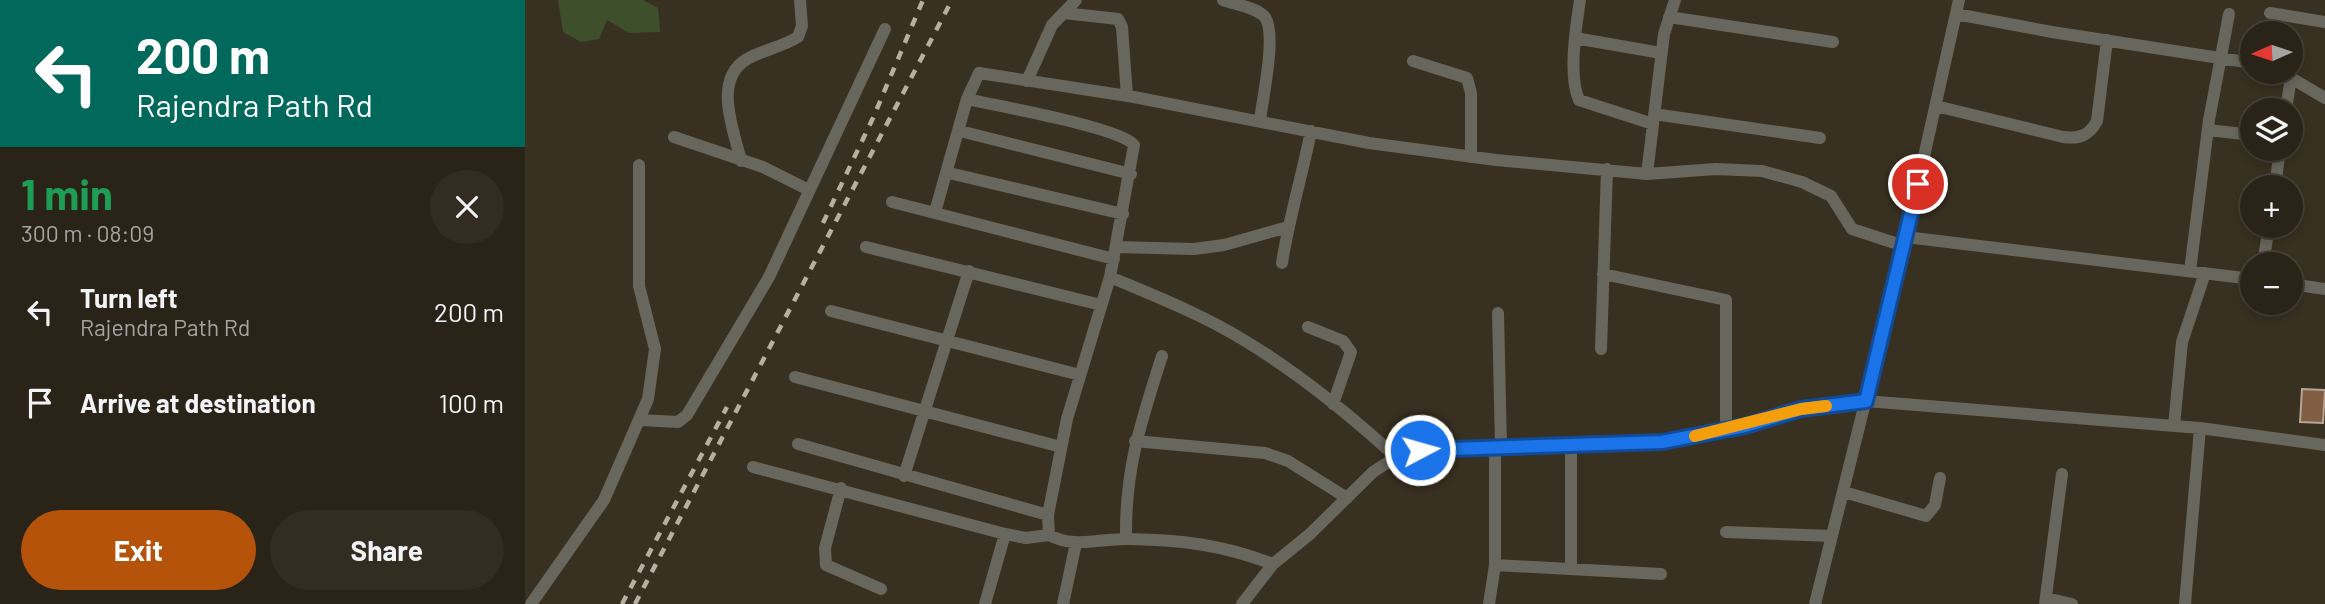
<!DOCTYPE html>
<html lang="en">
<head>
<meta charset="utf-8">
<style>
	:root { --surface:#2a2418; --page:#322c21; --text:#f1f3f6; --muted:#a5a4a2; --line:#464137; --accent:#b45309 }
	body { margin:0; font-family:Barlow,sans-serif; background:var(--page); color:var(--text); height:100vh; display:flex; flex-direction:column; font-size:26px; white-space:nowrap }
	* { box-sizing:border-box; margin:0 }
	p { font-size:23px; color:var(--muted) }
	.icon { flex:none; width:38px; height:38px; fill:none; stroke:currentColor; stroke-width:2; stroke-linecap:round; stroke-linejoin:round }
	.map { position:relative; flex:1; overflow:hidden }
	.side { display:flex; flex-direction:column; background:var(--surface); width:525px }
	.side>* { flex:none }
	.guide { background:#00695c; color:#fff; overflow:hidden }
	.needle { width:46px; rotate:267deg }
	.controls { position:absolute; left:1715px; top:21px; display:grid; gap:14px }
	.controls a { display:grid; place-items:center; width:63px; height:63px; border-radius:50%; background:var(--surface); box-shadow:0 4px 10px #0003,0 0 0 2px var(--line); font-size:35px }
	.pin { position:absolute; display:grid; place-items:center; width:60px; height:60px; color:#fff; margin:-30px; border:4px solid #fff; border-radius:50%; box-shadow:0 2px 7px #0007 }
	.me { position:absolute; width:77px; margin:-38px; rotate:84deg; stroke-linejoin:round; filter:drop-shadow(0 0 5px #0008) }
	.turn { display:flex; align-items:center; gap:24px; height:147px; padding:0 21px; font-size:32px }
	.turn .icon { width:91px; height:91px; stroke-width:2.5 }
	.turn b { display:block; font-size:49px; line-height:60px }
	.round { display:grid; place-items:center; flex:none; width:74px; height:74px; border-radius:37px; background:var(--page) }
	.summary { display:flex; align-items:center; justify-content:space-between; height:119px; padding:0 21px }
	h1 { font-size:42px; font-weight:700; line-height:52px; color:#1e9e55 }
	.button { display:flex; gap:14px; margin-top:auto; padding:14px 21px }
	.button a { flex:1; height:80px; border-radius:42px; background:var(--accent); color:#fff; font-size:28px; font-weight:700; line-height:80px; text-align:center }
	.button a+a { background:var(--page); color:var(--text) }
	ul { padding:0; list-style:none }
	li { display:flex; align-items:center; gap:21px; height:91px; padding:0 21px }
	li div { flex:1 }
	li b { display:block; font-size:26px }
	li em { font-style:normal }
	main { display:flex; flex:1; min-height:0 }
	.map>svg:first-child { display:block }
</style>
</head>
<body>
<main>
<section class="side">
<div class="guide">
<div class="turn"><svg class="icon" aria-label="left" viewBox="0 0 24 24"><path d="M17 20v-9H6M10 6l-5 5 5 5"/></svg><div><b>200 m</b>Rajendra Path Rd</div></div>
</div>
<div class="summary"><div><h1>1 min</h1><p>300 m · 08:09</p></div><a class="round"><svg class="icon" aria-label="close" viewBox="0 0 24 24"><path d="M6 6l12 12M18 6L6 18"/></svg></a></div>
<ul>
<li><svg class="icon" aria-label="left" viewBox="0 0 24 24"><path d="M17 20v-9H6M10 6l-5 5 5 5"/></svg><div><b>Turn left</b><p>Rajendra Path Rd</p></div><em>200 m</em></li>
<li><svg class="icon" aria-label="arrive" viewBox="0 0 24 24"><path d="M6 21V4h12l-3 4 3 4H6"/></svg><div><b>Arrive at destination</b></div><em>100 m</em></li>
</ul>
<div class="button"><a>Exit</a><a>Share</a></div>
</section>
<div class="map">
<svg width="1800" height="604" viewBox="0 0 1800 604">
	<rect width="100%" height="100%" fill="#383020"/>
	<path fill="#3e502b" d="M33 0H118L133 8 135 32 104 33 82 20 74 39 56 42 38 32Z"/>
	<path fill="#7f5e41" stroke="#b7a698" stroke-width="2" d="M1777 389 1800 390 1798 423 1775 422Z"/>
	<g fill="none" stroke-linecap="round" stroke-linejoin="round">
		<path stroke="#67675e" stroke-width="12" d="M698 0C709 4 730 7 739 16 753 31 737 100 735 121
			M1055 0C1051 26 1043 76 1054 100L1128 124
			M539 13 593 19 597 27 602 96
			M1745 13 1800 22
			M1431 14 1527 32 1727 63
			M1144 17 1308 42
			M1050 38 1136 53
			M888 61 942 78 946 93V157
			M1756 72 1800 98
			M502 81 527 25 551 0
			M442 99C472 106 594 127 609 145L585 277 542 419 523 515 524 535C550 549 576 538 604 539 658 540 698 545 748 564
			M1411 106 1538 137C1554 139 1564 136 1572 121L1582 40
			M1761 110 1766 77
			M1129 114 1295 138
			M1683 130 1727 135
			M435 131 606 174
			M149 137 238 167 284 190
			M216 161C209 130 187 80 222 59 238 50 257 47 273 37L277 26 275 0
			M424 173 598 214
			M1122 174 1139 34 1150 0
			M1750 187 1755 149
			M367 202 589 259
			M410 212 442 99 454 73 609 97 844 143 971 160 1122 174 1191 169 1237 171 1277 182 1306 196 1327 229 1379 246
			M1381 237 1727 279
			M341 247 576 305
			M591 247 669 249 699 245 763 227
			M757 263C764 218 777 176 786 131
			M1738 264 1744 226
			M1665 271 1684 120 1704 14
			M1078 274 1201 300V430
			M585 277C630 296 676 314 717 339 772 372 824 414 871 457
			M1766 284 1800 289
			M306 311 555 375
			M973 313 976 446
			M783 327 818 341 826 352 808 404
			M1076 349 1082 169
			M270 377 536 447
			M115 420 153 422 162 415 244 277 360 29
			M1649 426 1657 342 1680 273
			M610 441 740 453 763 461 822 498
			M273 444 523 515
			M1046 446V569
			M228 467 480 534 501 538 524 535
			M379 476 444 271
			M316 488 300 548 301 565 356 589
			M1319 492 1401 516 1410 505 1415 478
			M1201 532 1307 536
			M601 539C600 468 616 422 637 356
			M970 565 1136 574
			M1521 598 1547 604
			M6 604 79 500 123 399 130 349 114 286V165
			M460 604 480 534
			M538 604 551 543
			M717 604 748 564 785 534 848 472 871 457 895 450 1137 442 1220 426 1276 409 1341 401 1675 428 1800 445
			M964 604 970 565V445
			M1290 604 1379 246 1434 0
			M1520 604 1537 474
			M1660 604 1675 428"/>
		<path stroke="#b5afa4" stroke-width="4.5" stroke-dasharray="9 9" stroke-linecap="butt" d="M298 223 348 118 398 0
			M97 604 202 407
			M110 604 427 0"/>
	</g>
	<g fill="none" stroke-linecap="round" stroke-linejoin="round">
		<defs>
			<path id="route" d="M895 450 1137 442 1220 426 1276 409 1341 401 1393 184"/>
		</defs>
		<use href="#route" stroke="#114b97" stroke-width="18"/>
		<use href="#route" stroke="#1a73e8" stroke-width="12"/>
		<path stroke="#f59e0b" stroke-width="12" d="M1170 436 1276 409 1301 406"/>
	</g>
</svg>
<div class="controls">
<a><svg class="needle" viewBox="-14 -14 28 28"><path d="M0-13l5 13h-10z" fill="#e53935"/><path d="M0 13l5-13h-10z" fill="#a5a4a2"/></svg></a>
<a><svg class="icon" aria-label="layers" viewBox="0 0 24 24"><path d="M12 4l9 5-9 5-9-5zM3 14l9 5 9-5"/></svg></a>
<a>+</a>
<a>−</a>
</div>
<div class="pin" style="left:1393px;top:184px;background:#d93025"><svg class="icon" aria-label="arrive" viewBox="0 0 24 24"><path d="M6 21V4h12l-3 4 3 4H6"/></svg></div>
<svg class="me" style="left:895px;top:450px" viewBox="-20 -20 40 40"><circle r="17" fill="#1a73e8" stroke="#fff" stroke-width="3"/><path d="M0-11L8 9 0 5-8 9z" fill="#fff"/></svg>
</div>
</main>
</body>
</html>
